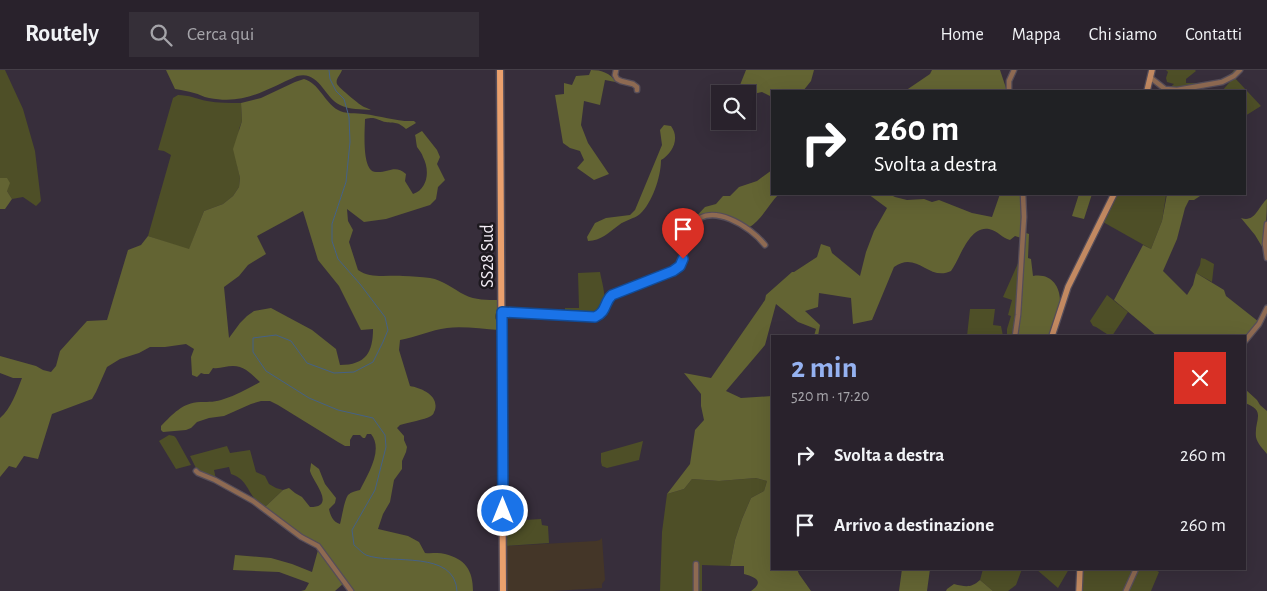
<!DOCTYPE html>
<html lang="it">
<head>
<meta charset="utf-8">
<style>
	:root { --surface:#29222c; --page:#352f38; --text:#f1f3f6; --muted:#a5a4a9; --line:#453f48; --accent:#95b2f1 }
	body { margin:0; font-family:"Alegreya Sans",sans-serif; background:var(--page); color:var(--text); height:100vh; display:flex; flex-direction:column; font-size:19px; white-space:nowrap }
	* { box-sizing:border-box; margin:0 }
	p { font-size:16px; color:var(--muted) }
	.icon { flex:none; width:28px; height:28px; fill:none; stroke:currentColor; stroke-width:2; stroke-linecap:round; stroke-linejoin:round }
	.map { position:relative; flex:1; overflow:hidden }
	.panel { position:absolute; left:771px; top:265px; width:475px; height:235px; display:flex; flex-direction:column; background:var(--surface); border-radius:0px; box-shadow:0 5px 20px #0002,0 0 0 1px var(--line) }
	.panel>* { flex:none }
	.banner { position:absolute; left:771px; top:20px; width:475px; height:105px; border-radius:0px; box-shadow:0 5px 20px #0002,0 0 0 1px var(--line); background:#202124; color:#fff; overflow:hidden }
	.controls { position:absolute; left:711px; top:15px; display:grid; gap:10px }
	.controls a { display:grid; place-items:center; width:45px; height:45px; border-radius:0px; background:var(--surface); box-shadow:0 5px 20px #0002,0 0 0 1px var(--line); font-size:25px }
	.pin { position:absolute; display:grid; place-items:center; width:42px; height:42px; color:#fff; margin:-51px -21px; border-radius:50% 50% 50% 0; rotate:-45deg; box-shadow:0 0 5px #0007 }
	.pin .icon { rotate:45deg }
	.me { position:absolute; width:55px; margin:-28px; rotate:0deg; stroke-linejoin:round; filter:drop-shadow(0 0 4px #0008) }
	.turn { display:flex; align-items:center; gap:18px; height:105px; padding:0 20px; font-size:22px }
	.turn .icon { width:65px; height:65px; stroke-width:2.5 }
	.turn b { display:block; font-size:35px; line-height:42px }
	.round { display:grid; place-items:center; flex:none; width:52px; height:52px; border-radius:0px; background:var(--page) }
	.summary { display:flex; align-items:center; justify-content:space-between; height:85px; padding:0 20px }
	h1 { font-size:30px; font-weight:600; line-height:38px; color:var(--accent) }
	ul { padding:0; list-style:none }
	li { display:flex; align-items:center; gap:15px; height:70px; padding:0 20px }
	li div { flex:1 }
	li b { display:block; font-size:19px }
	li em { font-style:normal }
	header { display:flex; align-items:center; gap:30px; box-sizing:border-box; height:70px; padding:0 25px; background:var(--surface); border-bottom:1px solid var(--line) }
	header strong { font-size:24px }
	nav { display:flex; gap:28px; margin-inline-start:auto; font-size:18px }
	.search { width:350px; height:45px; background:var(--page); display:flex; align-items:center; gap:12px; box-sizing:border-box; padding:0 18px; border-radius:0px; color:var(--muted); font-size:19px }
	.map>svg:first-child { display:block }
</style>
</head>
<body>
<header>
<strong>Routely</strong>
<div class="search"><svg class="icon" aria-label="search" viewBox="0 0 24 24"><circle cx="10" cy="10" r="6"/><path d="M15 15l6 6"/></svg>Cerca qui</div>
<nav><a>Home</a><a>Mappa</a><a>Chi siamo</a><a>Contatti</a></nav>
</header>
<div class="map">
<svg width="1267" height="521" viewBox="0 0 1267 521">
	<rect width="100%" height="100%" fill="#372e3b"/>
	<path fill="#443628" d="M602 468 605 510 602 514V518L553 521H507L506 476 596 471 600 470Z"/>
	<path fill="#4e4f27" d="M0 0H5L23 39 35 81 41 131 36 136 23 127 12 129 7 121V108H0Z
		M1166 0H1195L1196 1 1186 9V13C1202 13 1224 14 1234 0H1238L1225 10 1189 17 1168 19 1174 14 1167 12 1166 8 1168 2Z
		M1234 7 1261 36 1245 46V21H1222Z
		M178 25C189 25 197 29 207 31 218 33 229 33 241 33L242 51 239 59 237 94 240 108 239 117 233 126 223 134 204 141 189 180 148 166 171 85 164 81 158 80 173 28Z
		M1117 124H1165L1166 125 1162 151 1151 179 1103 152Z
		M1201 188 1205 189 1214 194 1212 212 1196 203 1200 195Z
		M1019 191 1013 266H1007V259L1011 246 1008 245 1012 230 1003 227Z
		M600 202C602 214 612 242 594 245 585 246 574 244 565 244V238H579L578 203Z
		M1107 225 1128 242 1112 266H1110L1096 257 1093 256 1090 251Z
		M970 239H995L993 255 1001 256 1003 266H967Z
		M169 365 174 366 176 368 191 395 176 399 159 371Z
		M643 371 639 390 607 398 602 396 601 392V383Z
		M227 376 230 383 250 380 256 402 265 406 269 414 276 418 283 420 265 437C261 434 258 432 255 429 246 418 246 409 231 404L229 397 214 400 216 409 197 400 190 386Z
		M756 408 767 411 764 421 751 428 742 449 735 470 730 496 702 495V521H698V494L694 509V521H660L662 462 667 424 684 419 692 409 719 411Z
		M541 449 542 455 548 456 549 473 506 476V451Z
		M983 499H1022L1016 515 1008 521H993L980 510Z
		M1036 499H1069L1058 518Z
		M1081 499H1134L1124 521H1081Z
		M1138 499H1154L1159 502 1151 521H1128Z"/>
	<path fill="#636433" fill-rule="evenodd" d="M166 0H342C341 4 335 9 337 14 338 17 361 36 364 37 367 38 369 39 371 40 362 39 349 40 340 35 324 27 319 0 297 6 265 20 245 35 209 28 203 27 199 24 194 23 188 21 181 20 175 19Z
		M591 0C602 0 610 3 616 12L605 10 600 35 584 31 581 55 588 73 609 104 594 110 577 98 584 90 580 81 570 78 563 73 555 25 564 24V13L572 15 576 6 589 5Z
		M746 0H814L811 11 803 21H772V27L762 22 753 24 741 17 740 15Z
		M932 0H1000L1007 21H905L930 4Z
		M304 9C319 13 324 32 338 40 344 44 357 43 364 44 381 46 398 52 414 51L416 53 406 59C395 49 393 55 382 51 374 48 374 47 365 49 365 59 361 102 376 102 388 103 395 94 406 104L405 111 413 124C428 119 430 100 423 87 422 83 419 80 417 77 416 73 416 68 415 65L422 61 437 80 440 87 437 94 445 110 438 117 436 129 430 135 386 149 364 152 347 139 348 151 353 160 349 172 358 200C371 209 387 205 403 206 412 206 421 207 430 208 443 210 453 219 465 225 475 230 487 230 499 230 499 239 491 247 499 254V260C482 259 463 256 447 258 431 260 416 267 400 270L399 280 410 316C421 318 439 325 435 340 433 344 434 344 431 346 424 350 409 352 400 355L397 358 404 366V370L407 377 406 382 402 391V399L394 410 390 432 383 444 378 459 408 466 419 472 425 483C431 484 438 482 445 484 465 489 473 500 473 521H353L319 476 302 466 265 437 283 420 289 418 295 423 302 427 310 437C337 437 313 412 310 401 310 400 311 395 311 393L319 399 325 414 336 428 335 433 329 439C330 445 333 452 340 454 342 447 344 431 348 425 351 422 356 421 360 420 367 405 384 380 371 364H367L365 368H363L360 365H353L350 370V376H345L338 372 278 335 270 331H261L251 334 224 346 209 348 197 352 191 358 186 360 163 362 161 360V356C173 344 182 333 200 332 209 332 216 332 224 329 237 325 249 318 260 312 252 305 245 296 233 296 226 296 220 299 213 298L209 304H204L201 303 197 307 192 305 191 287 194 279 186 274 165 277H150L139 283 120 289 107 297 96 322 92 329 52 344 38 389 24 386 16 398 9 396 0 407V348C11 339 17 321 22 308H13L0 303V286L36 296 43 300 51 302 56 296 60 281 87 251 107 250 128 180 141 175 148 166 189 179 204 141 223 134 233 126 239 117 240 108 233 79 242 51 241 33 261 28 295 12ZM303 141 318 190 339 216 361 260 373 259C373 282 366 295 340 295L336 279 312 260 271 238 254 241 247 246 240 253 229 268 224 217 239 206 248 195 266 184 257 166Z
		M664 55 671 56C680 68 673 83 661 90 661 107 652 133 640 144 634 149 625 150 619 155 609 162 601 171 588 171L587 167 595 153 606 148 630 145 635 140 662 75 660 60Z
		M772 100V124H779C768 135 762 150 748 158L724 146 697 148 692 151 705 137 716 134 723 126H730L739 117 757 111Z
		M0 108H7L10 113 7 121 12 129 5 139H0Z
		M868 124H889L895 127 907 130 924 129 932 132 939 130 972 143 992 147 1000 124H1021L1022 149 1021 168 1015 166 1010 170C1002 168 998 161 989 159 969 155 960 189 951 201 929 212 917 180 894 197L872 250 853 254 851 228 819 223 818 237 805 241 820 255 818 266H814L816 259 798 252 776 234 765 275 726 321 741 328 772 326V499H797L799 504 811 521H751C765 511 755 507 744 504V496H730L735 470 742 449 751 428 764 421 767 411 756 408 719 411 692 409 684 419 667 424 690 394 695 360 704 350 701 336V324L684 303 711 308 765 230 766 225 792 202H794L817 187 821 174 830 177 832 183 860 206 866 182 874 161 887 138Z
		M1079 124H1092L1084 149 1072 146Z
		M1167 124H1203L1194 130H1189L1185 138 1177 169 1163 201 1187 225 1193 215 1196 203 1224 220 1226 226 1259 252 1245 270V266H1157L1114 230 1143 175 1151 179 1162 151Z
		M1267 129C1267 146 1265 163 1264 180L1255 165 1241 148C1255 153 1258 137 1267 129Z
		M1026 163 1029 164 1028 188 1031 189 1033 206C1050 203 1060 215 1060 231L1050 266H1018L1021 243Z
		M1245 319 1257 330 1260 335 1267 341V384C1263 379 1257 373 1256 367 1254 350 1267 341 1245 333Z
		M318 480 344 513 335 521H301L305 520 309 513 279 502 233 500 235 485 271 488 292 494 312 502Z
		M902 499H930L927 521H899Z
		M980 510 993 521H946L947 519 954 514C966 517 971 518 980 510Z"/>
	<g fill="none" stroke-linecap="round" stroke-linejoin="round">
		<path stroke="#456187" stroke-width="1" d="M329 0 330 9 336 21 344 29 349 47 350 72 346 112 332 154V171L338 189 360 214 385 247 388 260 383 272 373 292 354 302 334 303 307 293 291 271 276 265 253 268V282L266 301 309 328 338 340 373 348 385 365 386 377 375 420 352 460 354 475C358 478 362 483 366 485 391 495 455 479 457 521"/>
		<defs>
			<path id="street" d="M616 0 615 5 617 9 621 11 633 14 637 17V20
				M1151 8 1165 19 1177 20 1222 12 1234 6 1240 0
				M1009 21V11L1014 0
				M1267 154 1265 174 1267 188
				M502 242 594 247C607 243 603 233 612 225L670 202C688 194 685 172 691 156 710 130 751 157 765 175
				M1015 266 1018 245 1024 147 1023 124
				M1245 271 1259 254 1267 238
				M196 401 198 403 215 410 253 431 301 467 318 476 351 521
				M696 521V494
				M1126 521 1136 499"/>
			<path id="secondary" d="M1147 21 1152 0
				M1052 266 1068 217 1114 124
				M1079 521 1080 499"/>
			<path id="primary" d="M500 0 503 521"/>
		</defs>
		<use href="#street" stroke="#554d59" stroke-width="7"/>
		<use href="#secondary" stroke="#554d59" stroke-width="8"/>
		<use href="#primary" stroke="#554d59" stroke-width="9"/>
		<use href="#street" stroke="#8e6a52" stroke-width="4.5"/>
		<use href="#secondary" stroke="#c28961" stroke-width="5.5"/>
		<use href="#primary" stroke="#eaa06d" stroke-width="6"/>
	</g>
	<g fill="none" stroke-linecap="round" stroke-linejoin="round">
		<defs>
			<path id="route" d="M503 441 502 242 595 247C607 242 604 232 612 225L673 201 680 196 683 189"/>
		</defs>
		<use href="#route" stroke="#114b97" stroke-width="12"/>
		<use href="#route" stroke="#1a73e8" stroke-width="9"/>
	</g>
	<g text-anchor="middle" stroke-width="5" stroke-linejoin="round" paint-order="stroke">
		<g font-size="18" fill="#f3edf5" stroke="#1c181e">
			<text transform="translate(487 186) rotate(-90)" y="6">SS28 Sud</text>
		</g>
	</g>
</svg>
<div class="controls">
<a><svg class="icon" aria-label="search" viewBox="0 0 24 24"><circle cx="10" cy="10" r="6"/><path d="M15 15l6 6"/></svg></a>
</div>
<div class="pin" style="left:683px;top:189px;background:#d93025"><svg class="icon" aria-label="arrive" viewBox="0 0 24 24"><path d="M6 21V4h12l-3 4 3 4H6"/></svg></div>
<svg class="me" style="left:503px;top:441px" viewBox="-20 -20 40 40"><circle r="17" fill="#1a73e8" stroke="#fff" stroke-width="3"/><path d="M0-11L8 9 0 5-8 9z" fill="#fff"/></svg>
<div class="banner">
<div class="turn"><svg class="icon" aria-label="right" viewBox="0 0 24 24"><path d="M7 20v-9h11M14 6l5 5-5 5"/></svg><div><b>260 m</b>Svolta a destra</div></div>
</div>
<section class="panel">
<div class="summary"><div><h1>2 min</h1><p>520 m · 17:20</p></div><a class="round" style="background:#d93025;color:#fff"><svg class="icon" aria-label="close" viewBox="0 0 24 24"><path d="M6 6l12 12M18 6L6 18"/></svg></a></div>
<ul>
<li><svg class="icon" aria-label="right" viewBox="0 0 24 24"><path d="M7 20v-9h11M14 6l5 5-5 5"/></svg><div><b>Svolta a destra</b></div><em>260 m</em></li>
<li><svg class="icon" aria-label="arrive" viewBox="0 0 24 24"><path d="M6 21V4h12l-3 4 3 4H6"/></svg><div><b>Arrivo a destinazione</b></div><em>260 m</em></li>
</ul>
</section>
</div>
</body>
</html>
